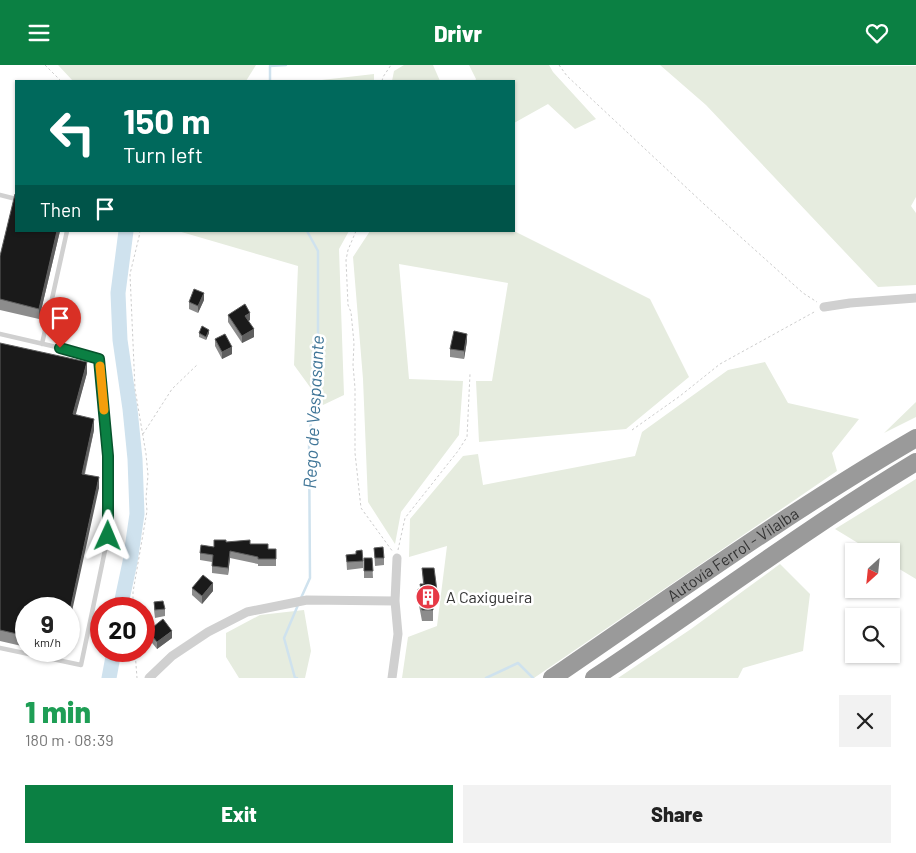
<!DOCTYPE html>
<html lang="en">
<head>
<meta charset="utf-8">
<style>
	:root { --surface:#fff; --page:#f2f2f2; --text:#222; --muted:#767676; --accent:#0b8043 }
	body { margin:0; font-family:Barlow,sans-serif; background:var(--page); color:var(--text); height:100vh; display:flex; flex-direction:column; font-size:19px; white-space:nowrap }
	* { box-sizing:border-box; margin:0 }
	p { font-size:16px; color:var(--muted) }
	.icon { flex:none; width:28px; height:28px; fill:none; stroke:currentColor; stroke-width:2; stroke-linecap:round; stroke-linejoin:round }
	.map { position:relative; height:613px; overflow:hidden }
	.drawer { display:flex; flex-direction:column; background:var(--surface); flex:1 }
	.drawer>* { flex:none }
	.hud { position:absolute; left:15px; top:15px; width:500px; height:152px; border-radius:0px; box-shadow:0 1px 4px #0004; background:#00695c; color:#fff; overflow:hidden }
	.needle { width:32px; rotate:207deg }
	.fabs { position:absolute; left:845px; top:478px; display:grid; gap:10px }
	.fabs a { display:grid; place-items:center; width:55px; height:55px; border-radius:0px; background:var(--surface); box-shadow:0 1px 4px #0004; font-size:25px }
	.speed { position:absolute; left:15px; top:532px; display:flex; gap:10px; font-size:25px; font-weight:700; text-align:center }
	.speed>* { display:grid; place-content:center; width:65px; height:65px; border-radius:50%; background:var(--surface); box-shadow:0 1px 4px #0004; line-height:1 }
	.speed small { font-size:12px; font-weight:400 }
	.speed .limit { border:8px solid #d22; background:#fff; color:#111 }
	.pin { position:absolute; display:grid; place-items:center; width:42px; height:42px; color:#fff; margin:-51px -21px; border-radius:50% 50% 50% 0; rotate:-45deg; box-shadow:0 0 5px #0007 }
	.pin .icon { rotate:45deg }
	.me { position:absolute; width:55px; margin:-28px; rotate:1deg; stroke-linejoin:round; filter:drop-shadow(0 0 4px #0008) }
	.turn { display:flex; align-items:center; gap:18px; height:105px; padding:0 25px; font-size:22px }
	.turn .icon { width:65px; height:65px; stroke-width:2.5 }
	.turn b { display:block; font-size:35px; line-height:42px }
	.then { display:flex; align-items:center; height:48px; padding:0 25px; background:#0003; gap:10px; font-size:19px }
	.round { display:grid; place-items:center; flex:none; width:52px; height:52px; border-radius:0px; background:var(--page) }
	.headline { display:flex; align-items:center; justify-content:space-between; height:85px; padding:0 25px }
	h1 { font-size:30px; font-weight:800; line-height:38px; color:#1e9e55 }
	.primary-button { display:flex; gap:10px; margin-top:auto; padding:10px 25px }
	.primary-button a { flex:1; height:58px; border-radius:0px; background:var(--accent); color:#fff; font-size:20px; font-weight:800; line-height:58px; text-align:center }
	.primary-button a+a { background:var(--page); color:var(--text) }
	header { display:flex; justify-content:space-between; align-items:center; height:65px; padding:0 25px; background:var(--accent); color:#fff; font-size:22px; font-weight:800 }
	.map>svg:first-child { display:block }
</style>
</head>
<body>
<header><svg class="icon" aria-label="menu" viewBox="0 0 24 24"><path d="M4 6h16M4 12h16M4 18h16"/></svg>Drivr<svg class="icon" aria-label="heart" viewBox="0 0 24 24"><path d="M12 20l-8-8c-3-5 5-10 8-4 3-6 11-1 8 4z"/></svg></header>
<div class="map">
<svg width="916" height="613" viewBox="0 0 916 613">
	<rect width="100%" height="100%" fill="#fff"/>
	<path fill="#e6ecdf" d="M58 0H256L246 16H73Z
		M404 0H433L440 16H392L394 6Z
		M469 0H549L553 7 596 54 575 64 548 39 514 58V16H475L476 14Z
		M660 0 916 1V132L911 141 916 148V220L878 222 706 40Z
		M374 9V16H313Z
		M178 166H349L339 184 344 330 323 340 294 300 298 201Z
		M370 166H514L650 234 689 312 626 364 479 377 476 316H492L508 218 399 199 409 314 463 316 459 370 401 447 395 479 368 437 363 314 353 192Z
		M765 297 788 338 859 354 832 388 837 406 534 613H402L408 572 437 561 447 481 409 492 410 454 463 391 478 389 483 420 635 391 642 367 728 305Z
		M916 337V352L884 368Z
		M916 414V514L891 499V486H871L835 464Z
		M780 499 810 529 803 586 743 603 738 613H618L691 564Z
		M304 545 311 586 305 613H239L226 592V568L260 550Z"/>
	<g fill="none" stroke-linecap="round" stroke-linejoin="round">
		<path stroke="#cfe2ee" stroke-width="2.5" d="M270 16V1L286 0
			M301 533 310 513 309 371 318 312V186L307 166
			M297 613H295L284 573 298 540
			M486 613 518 598 533 613"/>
		<path stroke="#cfe2ee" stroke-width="15" d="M120 544 130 497 137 449 135 394 130 344 120 275 118 228 126 166
			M109 613 114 586"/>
		<path stroke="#cdcdcd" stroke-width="1" stroke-dasharray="2.5 2.5" stroke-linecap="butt" d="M45 0 61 16
			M559 0 567 11 705 140 803 228 817 237
			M382 16 383 12 391 0
			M356 166 348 185 346 195 348 240 351 247 354 278 353 300 355 323V388L361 443 393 487
			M632 365 680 331 720 299 816 246
			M143 369 172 324 198 299
			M398 485 405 453 458 386 467 372 470 309
			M133 544V527L147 446 146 433 148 410 146 389 135 324 130 209 139 172 140 166
			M135 586 137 613"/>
		<path stroke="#d0d0d0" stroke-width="4.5" d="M0 130 16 134
			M0 269 78 287 99 294 108 391V471L81 600 0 583
			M42 279 67 166"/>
		<path stroke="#d0d0d0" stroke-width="9" d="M824 242 850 238 916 233
			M149 613 172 591 208 567 247 547 307 535 395 536
			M392 613 398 569 395 536 397 493"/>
		<g stroke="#9a9a9a" stroke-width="18">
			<path id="s1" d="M552 613C672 531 790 446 916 373"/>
			<path d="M594 613C701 542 805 464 916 397"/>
		</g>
	</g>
	<path fill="#8c8c8c" d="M16 166H60L39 254 0 245V191Z
		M204 235 198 248 189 244V237Z
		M228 250 250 255 248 256 254 272 242 278 228 257Z
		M199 268H209L206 275 199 272Z
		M215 274 232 289 222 294 215 281Z
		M467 276 464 294 450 292V284Z
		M0 278 87 308 75 350 94 365 85 409 99 423 26 544V582L0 576Z
		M250 479 268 484H276V501H258V499L230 493 228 510 212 508V497L200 495V488L214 482Z
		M374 483 384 493V500L375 501Z
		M346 490 363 496V503L347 505Z
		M364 493H372L373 513H364Z
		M422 503 437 526V537H433V556H422L418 535V524H420V519H423Z
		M192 523 213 526 202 539 192 530Z
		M154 537 165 544V551L155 553 154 545Z
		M148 566 172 573 157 584 148 573Z
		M47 586H63L62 590Z"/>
	<path fill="#5f5f5f" d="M57 166H60L39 254V244Z
		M204 228V235L198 248V241Z
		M250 248V255L245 258V251Z
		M254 264V272L242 278V271Z
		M209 265V268L206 275V272Z
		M467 269V276L464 294V286Z
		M232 282V289L222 294V287Z
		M87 297V308L73 360V349Z
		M94 354V365L82 419V409Z
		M99 412V423L69 560V550Z
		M230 486V493L228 510V503Z
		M213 518V526L202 539V531Z
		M172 566V573L157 584V577Z"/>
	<path fill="#1a1a1a" stroke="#5f5f5f" d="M15 129H16V166H57L39 244 0 234V191Z
		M194 224 204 228 198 241 189 237Z
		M245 239 250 248 245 251 254 264 242 271 228 250Z
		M202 261 209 265 206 272 199 268Z
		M454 266 467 269 464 286 450 284Z
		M225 269 232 282 222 287 215 274Z
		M0 278 87 297 73 349 94 354 82 409 99 412 69 550V544H26V571L0 565Z
		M214 475H226V477L250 475V479H268V484H276V494H258V492L230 486 228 503 212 501 213 490 200 488 201 480 214 482Z
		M383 482 384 493H375L374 483Z
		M362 485 363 496 347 497 346 490 356 489V486Z
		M364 493H372L373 506H364Z
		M422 503H434L437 526H432L433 545H422L418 524 421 525 420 519H424Z
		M203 510 213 518 202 531 192 523Z
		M163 536 165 544 155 545 154 537Z
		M163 554 172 566 157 577 148 566Z"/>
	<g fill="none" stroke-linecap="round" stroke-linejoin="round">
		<defs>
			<path id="route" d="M60 283 99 294 108 391V471"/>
		</defs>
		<use href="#route" stroke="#07532c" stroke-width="12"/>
		<use href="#route" stroke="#0b8043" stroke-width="9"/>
		<path stroke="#f59e0b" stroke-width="9" d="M100 301 104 345"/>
	</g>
	<defs>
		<symbol id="building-disc" viewBox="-11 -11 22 22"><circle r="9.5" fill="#e63946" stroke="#fff"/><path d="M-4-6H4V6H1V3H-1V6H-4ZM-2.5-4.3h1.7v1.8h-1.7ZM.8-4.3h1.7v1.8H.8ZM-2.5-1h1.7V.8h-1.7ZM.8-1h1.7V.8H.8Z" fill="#fff"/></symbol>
	</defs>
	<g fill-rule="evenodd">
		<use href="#building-disc" x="414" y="518" width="28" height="28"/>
	</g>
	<g text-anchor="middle" stroke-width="5" stroke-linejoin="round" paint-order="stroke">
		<g font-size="16" fill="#333" stroke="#fff">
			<text dy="6" stroke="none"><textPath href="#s1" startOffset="219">Autovía Ferrol - Vilalba</textPath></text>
		</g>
		<g font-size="16" fill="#333" stroke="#fff" text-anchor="start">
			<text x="446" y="538">A Caxigueira</text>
		</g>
		<g font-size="18" font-style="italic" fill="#3f7597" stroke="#fff">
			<text transform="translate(314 347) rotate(-87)" y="6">Rego de Vespasante</text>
		</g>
	</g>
</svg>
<div class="fabs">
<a><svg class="needle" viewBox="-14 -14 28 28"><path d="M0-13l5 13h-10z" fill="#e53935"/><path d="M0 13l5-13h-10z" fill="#767676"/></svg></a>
<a><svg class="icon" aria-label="search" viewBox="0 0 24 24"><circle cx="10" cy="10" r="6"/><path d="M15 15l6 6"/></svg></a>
</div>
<div class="speed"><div>9<small>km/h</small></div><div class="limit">20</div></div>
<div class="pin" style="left:60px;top:283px;background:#d93025"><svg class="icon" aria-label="arrive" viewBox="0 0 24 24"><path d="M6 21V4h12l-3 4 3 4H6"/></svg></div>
<svg class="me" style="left:108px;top:471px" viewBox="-20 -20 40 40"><path d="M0-17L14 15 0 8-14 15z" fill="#0b8043" stroke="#fff" stroke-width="4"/></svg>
<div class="hud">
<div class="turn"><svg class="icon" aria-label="left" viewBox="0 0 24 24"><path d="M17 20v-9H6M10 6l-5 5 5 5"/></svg><div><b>150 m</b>Turn left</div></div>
<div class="then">Then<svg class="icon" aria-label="arrive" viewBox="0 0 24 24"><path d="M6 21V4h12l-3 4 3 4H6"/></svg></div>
</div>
</div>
<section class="drawer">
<div class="headline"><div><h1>1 min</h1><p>180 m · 08:39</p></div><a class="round"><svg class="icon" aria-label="close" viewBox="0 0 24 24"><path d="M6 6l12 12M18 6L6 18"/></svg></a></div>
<div class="primary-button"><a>Exit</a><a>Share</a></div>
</section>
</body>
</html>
